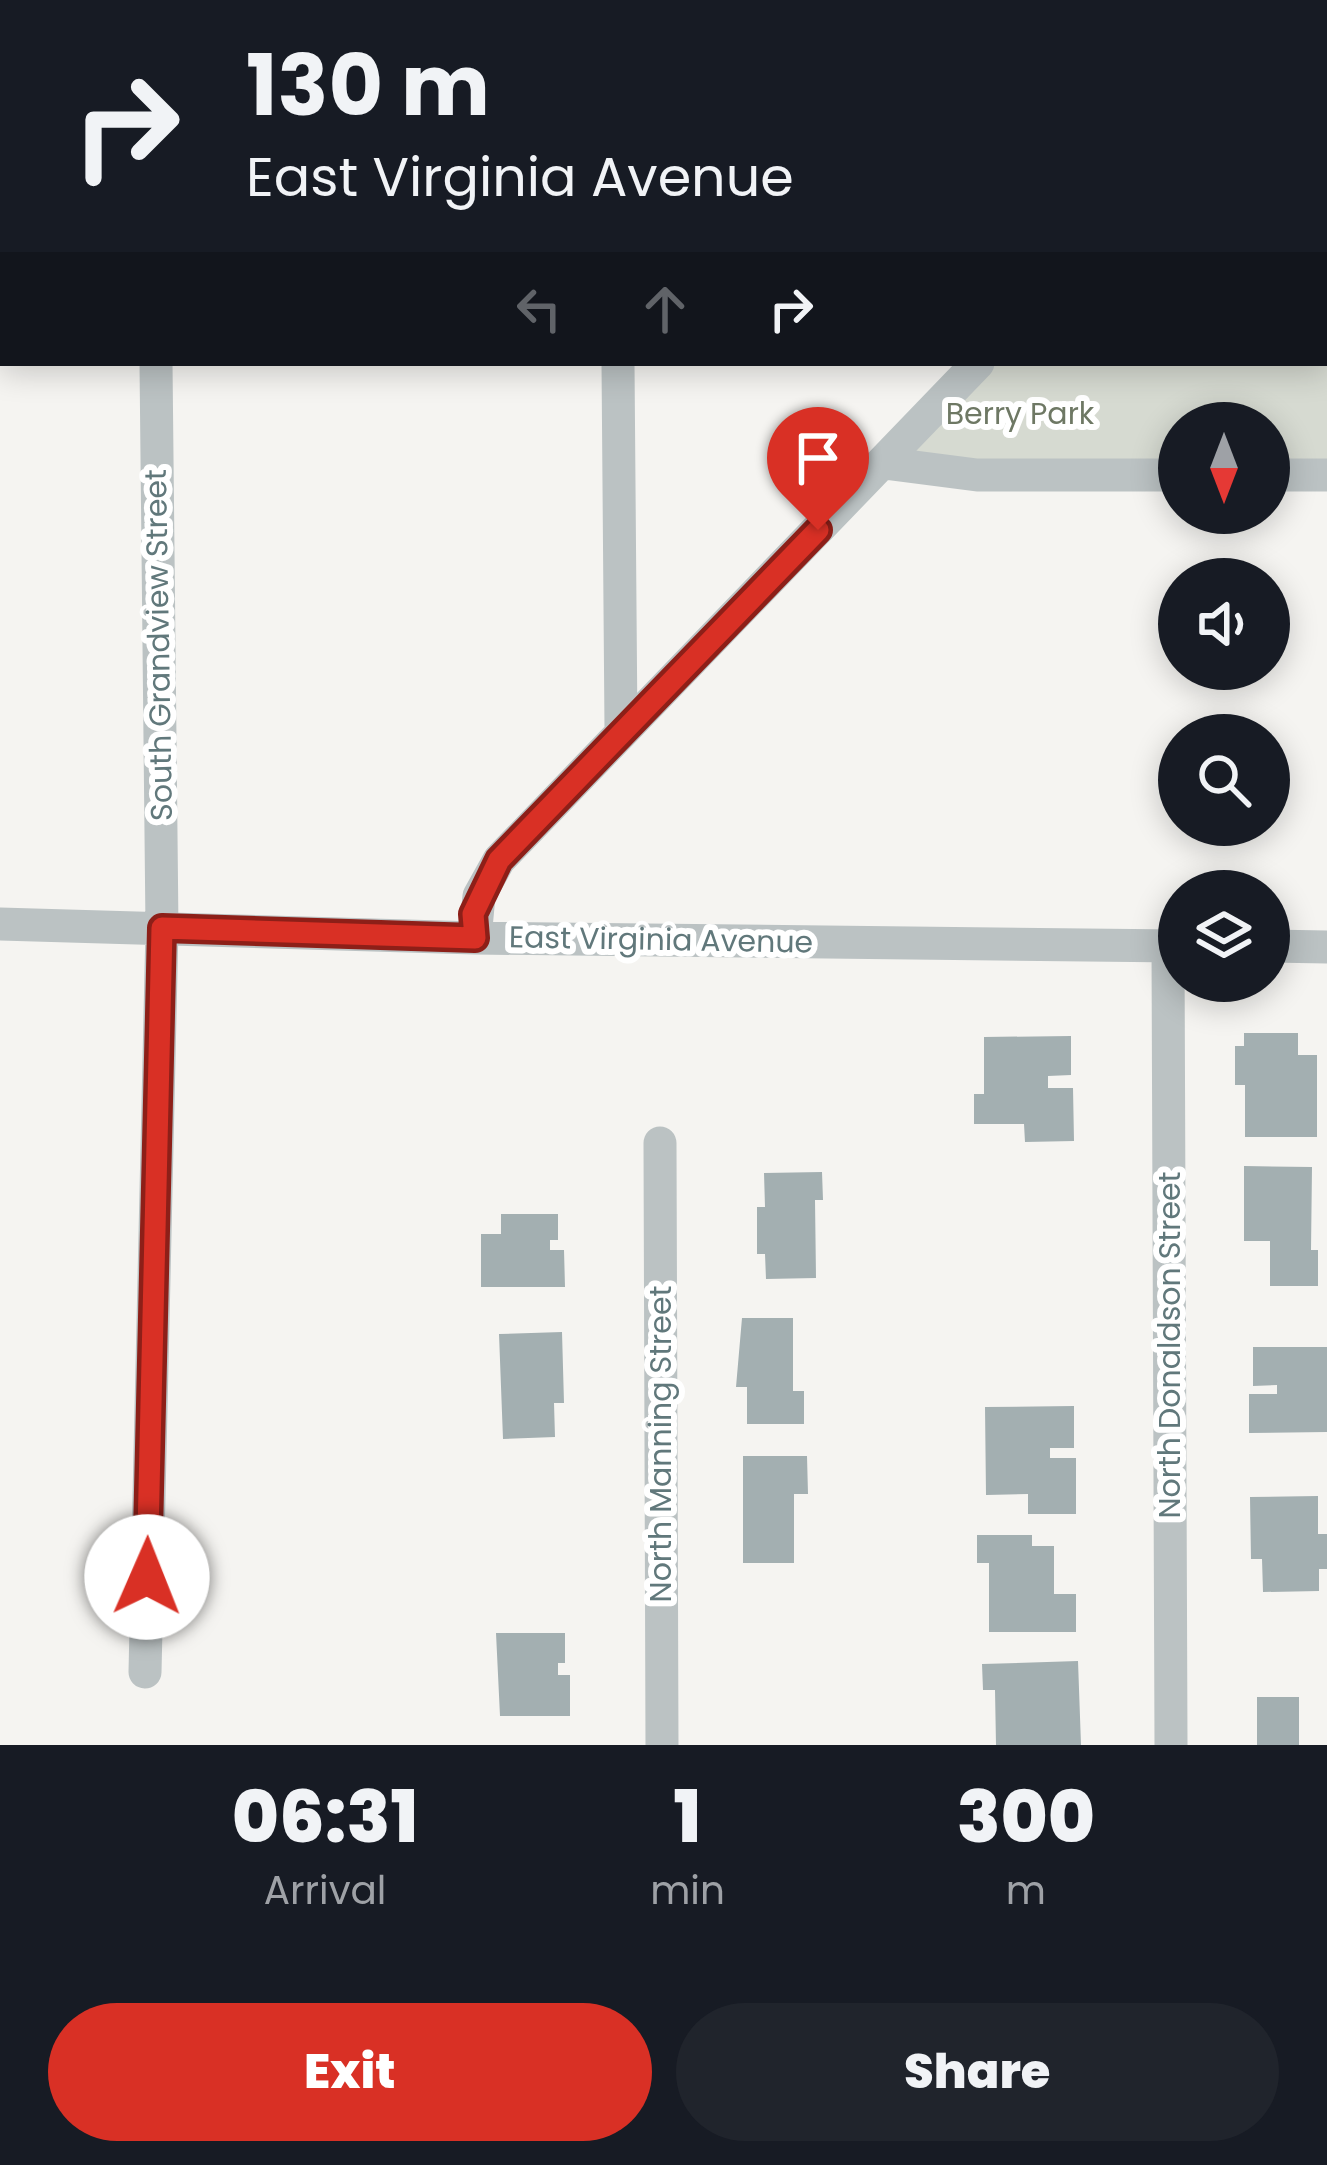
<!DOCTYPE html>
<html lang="en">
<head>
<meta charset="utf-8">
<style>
	:root { --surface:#171b24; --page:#20242c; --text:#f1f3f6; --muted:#9ea1a6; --accent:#d93025 }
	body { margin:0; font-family:Poppins,sans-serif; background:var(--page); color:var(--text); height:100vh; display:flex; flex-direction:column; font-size:45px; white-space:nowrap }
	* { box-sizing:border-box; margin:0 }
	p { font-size:39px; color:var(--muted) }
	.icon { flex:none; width:66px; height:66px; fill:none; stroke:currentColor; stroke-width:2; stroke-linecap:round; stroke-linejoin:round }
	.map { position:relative; height:1745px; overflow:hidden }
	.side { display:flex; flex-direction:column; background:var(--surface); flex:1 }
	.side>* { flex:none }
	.hud { position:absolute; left:0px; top:0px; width:1329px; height:366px; box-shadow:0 6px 30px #0003; background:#171b24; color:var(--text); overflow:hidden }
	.needle { width:78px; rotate:180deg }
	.fabs { position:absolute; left:1158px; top:402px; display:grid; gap:24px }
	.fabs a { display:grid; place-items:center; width:132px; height:132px; border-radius:50%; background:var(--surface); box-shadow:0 6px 30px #0003; font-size:60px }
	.pin { position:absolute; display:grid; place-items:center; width:102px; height:102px; color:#fff; margin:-123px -51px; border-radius:50% 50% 50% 0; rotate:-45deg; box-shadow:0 0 12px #0007 }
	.pin .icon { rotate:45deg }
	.me { position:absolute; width:132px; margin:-66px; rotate:1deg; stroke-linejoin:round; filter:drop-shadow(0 0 9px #0008) }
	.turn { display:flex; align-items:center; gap:42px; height:252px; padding:0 48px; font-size:54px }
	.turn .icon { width:156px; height:156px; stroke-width:2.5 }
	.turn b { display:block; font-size:84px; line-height:102px }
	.lanes { display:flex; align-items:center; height:114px; padding:0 48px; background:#0003; justify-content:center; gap:60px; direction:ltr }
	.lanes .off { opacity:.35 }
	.eta { display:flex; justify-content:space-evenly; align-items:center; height:204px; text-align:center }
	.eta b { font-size:72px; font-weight:800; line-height:84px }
	.button { display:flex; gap:24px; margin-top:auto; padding:24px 48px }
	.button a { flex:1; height:138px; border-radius:72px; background:var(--accent); color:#fff; font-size:48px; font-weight:800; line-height:138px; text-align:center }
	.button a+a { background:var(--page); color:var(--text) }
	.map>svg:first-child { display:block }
</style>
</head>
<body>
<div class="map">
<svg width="1327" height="1745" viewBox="0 0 1327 1745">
	<rect width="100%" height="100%" fill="#f5f4f1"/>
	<path fill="#d6dad1" d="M1327 121V461L1269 462V423H1179V463L973 466 899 449 989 363H1326Z"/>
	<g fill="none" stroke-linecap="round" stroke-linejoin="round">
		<path stroke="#b2c3c3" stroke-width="10" d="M1326 163H1327"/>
	</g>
	<path fill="#a3afb1" d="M1244 1033H1298V1055H1317V1137H1245V1085H1235V1046H1244Z
		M1071 1036V1075L1048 1076V1088H1073L1074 1141 1025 1142 1024 1124H974V1094H984V1037Z
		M1244 1166 1312 1167 1311 1250H1318V1286H1270V1241H1244Z
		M822 1172 823 1200H815L816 1278 766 1279 765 1254H757V1207H765L764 1173Z
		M501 1214H558V1240H550V1250H564L565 1287H481V1234H501Z
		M742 1318H793V1391H804V1424H747V1387H736Z
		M562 1332 564 1403H554L555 1437 503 1439 499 1334Z
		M1253 1347H1327V1432L1249 1433V1394H1277V1385L1253 1386Z
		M1074 1406V1448H1050V1458H1076V1514H1028V1494L986 1495 985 1407Z
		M743 1456H807L808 1494H794V1563H743Z
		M1318 1496V1534H1327V1569H1319V1591L1263 1592 1262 1559H1251L1250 1497Z
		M977 1535H1032V1546H1054V1594H1076V1632H989V1563H977Z
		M496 1633H565V1663H558V1675H570V1716H500Z
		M1078 1661 1081 1745H996L995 1690H983L982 1664Z
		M1257 1697H1299V1745H1257Z"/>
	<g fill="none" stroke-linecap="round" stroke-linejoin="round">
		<path stroke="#bbc2c3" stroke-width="33" d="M152 0V3
			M615 0V3
			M1052 3V0
			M1326 107 1327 106
			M618 363 621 729
			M884 463 977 475H1179
			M1269 475H1327
			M0 924 475 938 1179 946
			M475 938 479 896 499 860 978 363
			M1168 946 1171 1745
			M1269 946 1327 947
			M660 1143 662 1745
			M145 1672 162 928 156 363"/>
	</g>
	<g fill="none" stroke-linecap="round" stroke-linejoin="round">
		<defs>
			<path id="route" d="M147 1577 162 928 475 938 473 914 499 860 818 530"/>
		</defs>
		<use href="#route" stroke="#8d1f18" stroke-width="30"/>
		<use href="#route" stroke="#d93025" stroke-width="21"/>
	</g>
	<g text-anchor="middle" stroke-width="12" stroke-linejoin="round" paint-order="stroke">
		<g font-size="30" fill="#6e7864" stroke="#fff">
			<text x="1020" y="424">Berry Park</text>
		</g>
		<g font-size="30" fill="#61787b" stroke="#fff">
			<text transform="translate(159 645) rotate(-91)" y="10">South Grandview Street</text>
			<text transform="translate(661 940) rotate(1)" y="10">East Virginia Avenue</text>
			<text transform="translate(1170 1345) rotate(-90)" y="10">North Donaldson Street</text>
			<text transform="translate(661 1444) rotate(-90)" y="10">North Manning Street</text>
		</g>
	</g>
</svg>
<div class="fabs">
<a><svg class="needle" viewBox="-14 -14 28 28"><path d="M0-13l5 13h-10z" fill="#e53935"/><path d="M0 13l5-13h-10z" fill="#9ea1a6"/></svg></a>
<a><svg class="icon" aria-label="sound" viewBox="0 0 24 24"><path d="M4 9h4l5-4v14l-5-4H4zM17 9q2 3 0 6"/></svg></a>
<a><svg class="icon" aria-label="search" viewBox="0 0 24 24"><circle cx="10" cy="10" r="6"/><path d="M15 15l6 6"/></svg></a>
<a><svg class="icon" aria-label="layers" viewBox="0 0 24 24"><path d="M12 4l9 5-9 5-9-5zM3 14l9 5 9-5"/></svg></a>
</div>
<div class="pin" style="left:818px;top:530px;background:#d93025"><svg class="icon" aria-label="arrive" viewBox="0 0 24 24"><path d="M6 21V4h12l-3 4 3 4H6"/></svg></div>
<svg class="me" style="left:147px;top:1577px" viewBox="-20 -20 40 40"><circle r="19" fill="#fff"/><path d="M0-13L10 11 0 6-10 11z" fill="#d93025"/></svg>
<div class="hud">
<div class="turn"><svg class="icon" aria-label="right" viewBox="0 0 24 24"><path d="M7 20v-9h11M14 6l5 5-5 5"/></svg><div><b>130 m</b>East Virginia Avenue</div></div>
<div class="lanes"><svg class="icon off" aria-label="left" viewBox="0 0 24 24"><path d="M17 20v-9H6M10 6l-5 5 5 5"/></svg><svg class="icon off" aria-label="ahead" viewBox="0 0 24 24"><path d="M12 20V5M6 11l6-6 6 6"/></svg><svg class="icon" aria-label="right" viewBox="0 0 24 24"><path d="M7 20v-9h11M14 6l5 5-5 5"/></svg></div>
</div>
</div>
<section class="side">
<div class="eta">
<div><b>06:31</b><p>Arrival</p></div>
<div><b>1</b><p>min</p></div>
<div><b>300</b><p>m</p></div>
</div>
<div class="button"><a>Exit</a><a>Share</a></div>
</section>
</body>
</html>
